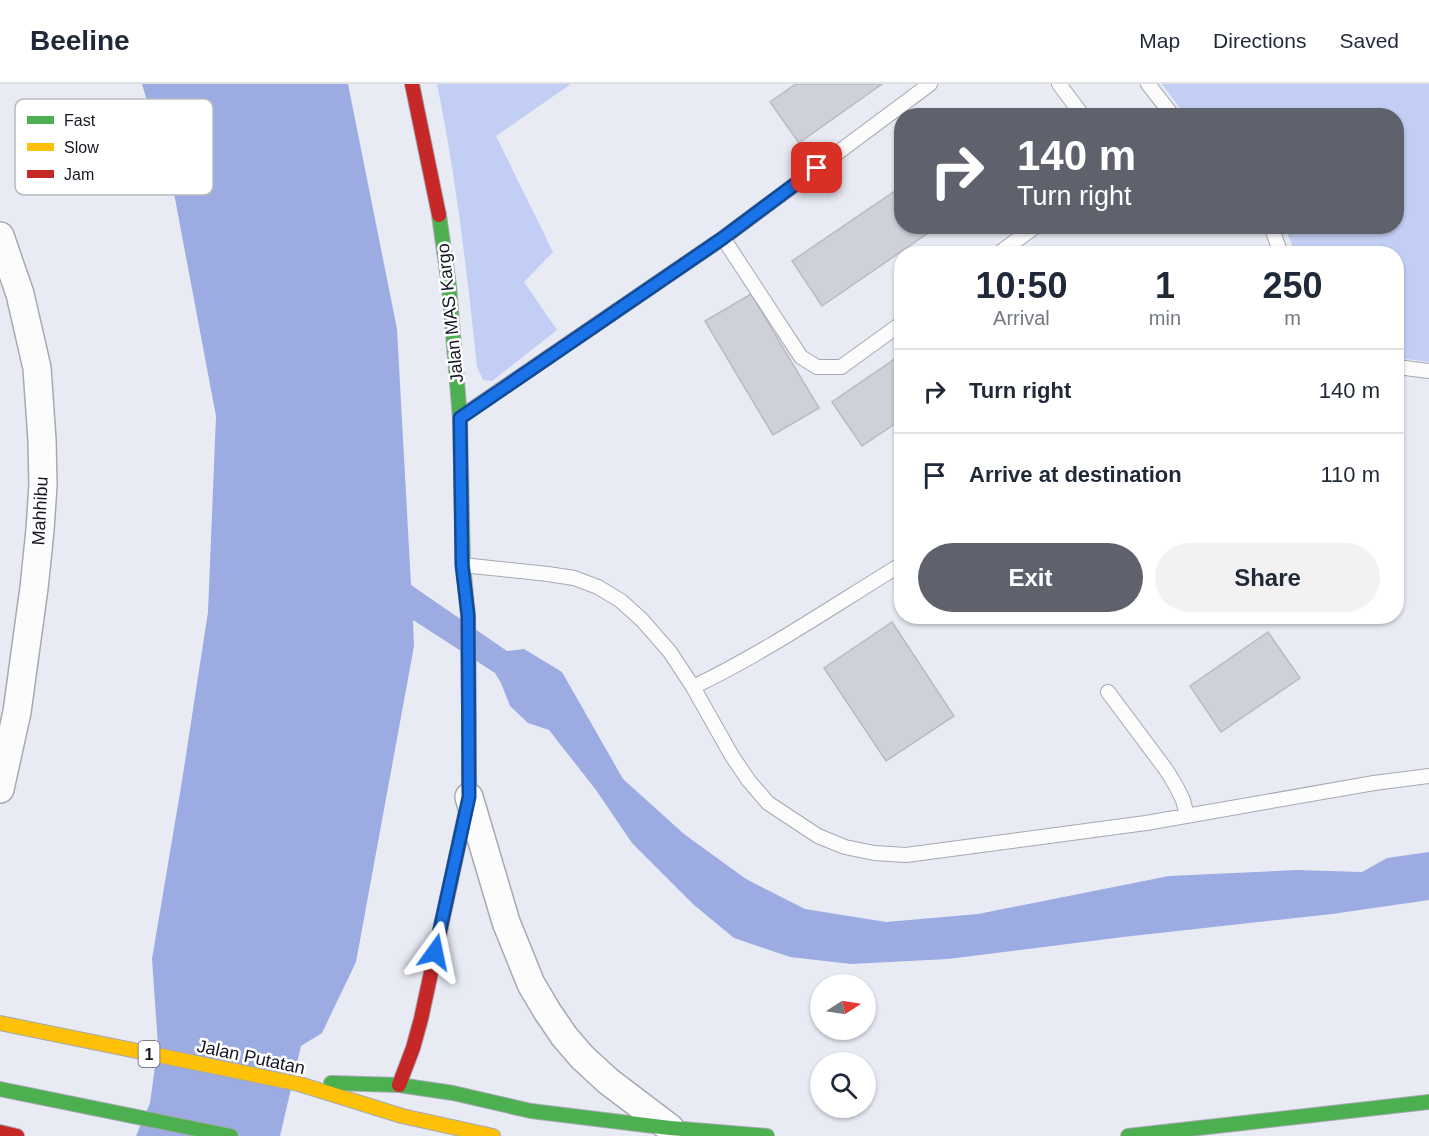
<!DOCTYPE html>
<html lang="en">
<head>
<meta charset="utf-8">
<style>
	:root { --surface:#fff; --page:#f2f2f3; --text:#1f2937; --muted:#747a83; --line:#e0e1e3; --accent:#5f626c }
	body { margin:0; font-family:Helvetica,sans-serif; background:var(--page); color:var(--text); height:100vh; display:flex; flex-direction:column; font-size:22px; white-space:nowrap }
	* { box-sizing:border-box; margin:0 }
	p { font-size:20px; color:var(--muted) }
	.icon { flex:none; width:33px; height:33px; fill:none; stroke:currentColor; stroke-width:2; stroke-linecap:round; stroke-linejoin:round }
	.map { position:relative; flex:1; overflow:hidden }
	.panel { position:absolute; left:894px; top:162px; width:510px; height:378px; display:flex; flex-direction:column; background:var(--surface); border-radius:24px; box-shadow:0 2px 4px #0004 }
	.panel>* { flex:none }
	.top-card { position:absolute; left:894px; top:24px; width:510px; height:126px; border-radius:24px; box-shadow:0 2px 4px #0004; background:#5f626c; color:#fff; overflow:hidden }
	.needle { width:39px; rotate:78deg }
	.buttons { position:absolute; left:810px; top:890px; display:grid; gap:12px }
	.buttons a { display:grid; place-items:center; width:66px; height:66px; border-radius:50%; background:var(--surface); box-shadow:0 2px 4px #0004; font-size:30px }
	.pin { position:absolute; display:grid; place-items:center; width:51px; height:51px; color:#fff; margin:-26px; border-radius:12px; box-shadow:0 3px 9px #0006 }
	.me { position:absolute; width:66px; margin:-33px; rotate:12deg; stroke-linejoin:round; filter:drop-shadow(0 0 4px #0008) }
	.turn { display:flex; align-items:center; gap:21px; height:126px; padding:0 24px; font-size:27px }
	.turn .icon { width:78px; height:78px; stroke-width:2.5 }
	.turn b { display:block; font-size:42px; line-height:51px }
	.eta { display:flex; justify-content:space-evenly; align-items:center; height:102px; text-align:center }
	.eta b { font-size:36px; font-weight:600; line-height:42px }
	.button { display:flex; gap:12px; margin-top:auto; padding:12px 24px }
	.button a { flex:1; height:69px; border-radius:36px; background:var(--accent); color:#fff; font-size:24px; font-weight:600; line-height:69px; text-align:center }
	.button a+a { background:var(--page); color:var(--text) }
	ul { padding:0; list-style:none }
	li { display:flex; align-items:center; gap:18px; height:84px; padding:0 24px; border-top:2px solid var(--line) }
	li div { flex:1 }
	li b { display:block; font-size:22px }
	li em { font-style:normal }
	header { display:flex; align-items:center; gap:36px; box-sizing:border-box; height:84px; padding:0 30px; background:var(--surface); border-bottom:2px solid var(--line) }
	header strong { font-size:28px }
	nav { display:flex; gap:33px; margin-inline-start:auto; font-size:21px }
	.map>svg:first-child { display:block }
</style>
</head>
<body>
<header>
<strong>Beeline</strong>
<nav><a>Map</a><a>Directions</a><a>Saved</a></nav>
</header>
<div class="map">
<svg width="1429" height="1052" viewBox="0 0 1429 1052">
	<rect width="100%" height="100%" fill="#e8ebf4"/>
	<path fill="#c3cef4" d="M437 0H571L496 52 553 168 524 198 557 246 492 297 483 296 477 283C467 188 456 93 437 0Z
		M1162 0H1429V278L1406 275 1397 271 1396 170 1295 169 1285 143 1396 142V32L1185 31Z"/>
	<path fill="#9cabe2" d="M142 0H348L397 245 411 501 507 567 524 565 562 588 623 695 684 750 746 795 805 825 886 838 978 830 1169 792 1297 786 1362 788 1387 774 1429 768V816L1332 830 1123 853 948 875 851 880 790 873 734 854 694 821 632 759 596 706 549 646 528 639 510 622 501 599 495 589 413 536 414 562 356 878 322 949 301 962 280 1052H136L150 1019 158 961 152 875 182 697 208 528 216 332 173 104Z"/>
	<path fill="#ced1da" stroke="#b8bbc5" stroke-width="1.5" d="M796 0H882L799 59 770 18Z
		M901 103 902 142H928L931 147 822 222 792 177Z
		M751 210 819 324 773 351 705 237Z
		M902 270V335L862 362 832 318Z
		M892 538 954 632 886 677 824 584Z
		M1268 548 1300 594 1221 648 1190 602Z"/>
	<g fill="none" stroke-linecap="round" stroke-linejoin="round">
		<defs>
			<path id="lane" d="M1059 0 1083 32
				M1148 0 1173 32
				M1271 142 1281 170
				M723 154 930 0
				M998 170 1036 142
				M1396 282 1405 284 1429 287
				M462 332 723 154 801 273 817 283H841L902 239
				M463 481 548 490 574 494 598 503 621 517 642 536 670 568 693 603 732 672 749 697 768 719 818 752 845 763 874 769 906 771 1146 739 1374 699 1429 692
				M693 603C766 568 833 522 902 480
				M1108 608 1167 687 1176 702 1183 716 1187 732"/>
			<path id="street" d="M0 152 20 210 37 284 42 356 43 401 40 446 34 504 17 628 0 705
				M469 713 506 838 531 900 547 927 564 952 582 973 608 997 670 1044"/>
			<path id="fast" d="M439 131 449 202 460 334 463 481 468 531 469 627
				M331 999 399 1001 453 1009 531 1027 670 1044 767 1052
				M0 1005 231 1052
				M1128 1052 1429 1018"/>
			<path id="slow" d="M0 939 299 1000 402 1032 493 1052"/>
			<path id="jam" d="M412 0 439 131
				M399 1001 413 964 421 935 469 713V627
				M0 1048 17 1052"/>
		</defs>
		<use href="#lane" stroke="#a6a9b2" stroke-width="16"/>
		<use href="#street" stroke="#a6a9b2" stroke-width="30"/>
		<use href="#fast" stroke="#a6a9b2" stroke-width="16"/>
		<use href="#slow" stroke="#a6a9b2" stroke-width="16"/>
		<use href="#jam" stroke="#a6a9b2" stroke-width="16"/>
		<use href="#lane" stroke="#fcfcfd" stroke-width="14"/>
		<use href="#street" stroke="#fcfcfd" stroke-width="27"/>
		<use href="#fast" stroke="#4caf50" stroke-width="14"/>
		<use href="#slow" stroke="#ffc107" stroke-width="14"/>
		<use href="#jam" stroke="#c62828" stroke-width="14"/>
	</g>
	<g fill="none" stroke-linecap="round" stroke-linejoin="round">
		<defs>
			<path id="route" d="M435 868 469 713 468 531 462 481 460 334 723 154 817 84"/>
		</defs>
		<use href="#route" stroke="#114b97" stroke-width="15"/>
		<use href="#route" stroke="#1a73e8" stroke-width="10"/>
	</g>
	<g text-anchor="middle" stroke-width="5" stroke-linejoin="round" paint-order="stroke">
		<rect fill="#fff" stroke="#5b5d65" stroke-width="1.5" x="138.5" y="957" width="21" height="26" rx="4.5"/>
		<g font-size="16" font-weight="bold" fill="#151823">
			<text x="149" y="976">1</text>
		</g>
		<g font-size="18" fill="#151823" stroke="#fff">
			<text transform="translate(450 229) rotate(-96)" y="6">Jalan MAS Kargo</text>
			<text transform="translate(40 427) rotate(-87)" y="6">Mahhibu</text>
			<text transform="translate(251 973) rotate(12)" y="6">Jalan Putatan</text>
		</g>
	</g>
	<rect x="15" y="15" width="198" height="96" rx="9" fill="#fff" stroke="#b9babd" stroke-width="1.5"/>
	<rect x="27" y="32" width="27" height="8" fill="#4caf50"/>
	<rect x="27" y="59" width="27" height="8" fill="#ffc107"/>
	<rect x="27" y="86" width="27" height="8" fill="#c62828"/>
	<g font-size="16" fill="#151823">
		<text x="64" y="42">Fast</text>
		<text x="64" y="69">Slow</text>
		<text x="64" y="96">Jam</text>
	</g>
</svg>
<div class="buttons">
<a><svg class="needle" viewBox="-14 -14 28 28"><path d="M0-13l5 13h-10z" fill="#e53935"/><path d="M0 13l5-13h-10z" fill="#747a83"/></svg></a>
<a><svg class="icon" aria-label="search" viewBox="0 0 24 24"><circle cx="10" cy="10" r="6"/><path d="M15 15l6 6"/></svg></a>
</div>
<div class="pin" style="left:817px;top:84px;background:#d93025"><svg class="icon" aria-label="arrive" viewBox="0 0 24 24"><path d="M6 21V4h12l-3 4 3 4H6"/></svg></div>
<svg class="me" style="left:435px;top:868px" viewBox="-20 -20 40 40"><path d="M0-17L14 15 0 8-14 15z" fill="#1a73e8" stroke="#fff" stroke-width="4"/></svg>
<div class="top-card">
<div class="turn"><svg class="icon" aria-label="right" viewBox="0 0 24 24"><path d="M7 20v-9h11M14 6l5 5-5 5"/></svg><div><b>140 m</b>Turn right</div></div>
</div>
<section class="panel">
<div class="eta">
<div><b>10:50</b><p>Arrival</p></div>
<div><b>1</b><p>min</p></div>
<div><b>250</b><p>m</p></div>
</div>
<ul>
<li><svg class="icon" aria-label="right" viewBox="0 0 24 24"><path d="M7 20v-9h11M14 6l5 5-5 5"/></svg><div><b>Turn right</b></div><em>140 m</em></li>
<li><svg class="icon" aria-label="arrive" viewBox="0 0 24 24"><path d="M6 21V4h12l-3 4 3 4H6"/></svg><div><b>Arrive at destination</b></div><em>110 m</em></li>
</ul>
<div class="button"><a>Exit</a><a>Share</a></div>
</section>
</div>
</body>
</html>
